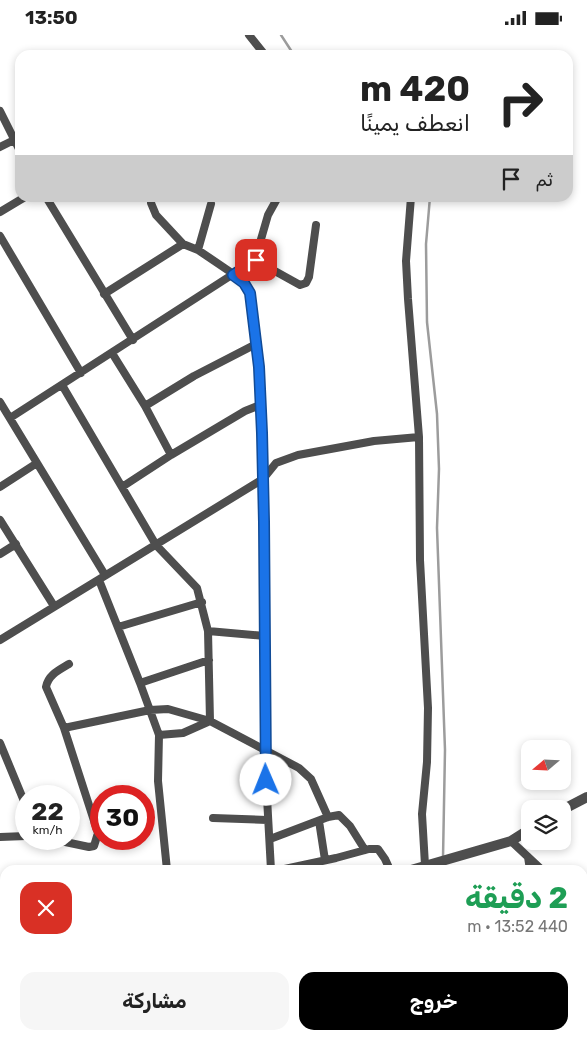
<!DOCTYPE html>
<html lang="ar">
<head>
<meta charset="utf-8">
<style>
	:root { --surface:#fff; --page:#f6f6f6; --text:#222; --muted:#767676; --accent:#000 }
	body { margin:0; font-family:Rubik,Cairo,sans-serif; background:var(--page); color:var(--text); direction:rtl; height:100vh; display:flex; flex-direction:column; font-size:19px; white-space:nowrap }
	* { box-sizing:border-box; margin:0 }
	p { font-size:16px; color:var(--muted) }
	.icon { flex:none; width:28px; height:28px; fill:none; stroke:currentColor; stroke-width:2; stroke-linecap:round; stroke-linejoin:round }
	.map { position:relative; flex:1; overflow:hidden; direction:ltr }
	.side { position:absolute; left:0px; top:830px; width:588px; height:175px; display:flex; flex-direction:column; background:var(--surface); border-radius:15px 15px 0 0; box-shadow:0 2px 8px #0003; direction:rtl }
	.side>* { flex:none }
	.top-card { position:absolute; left:15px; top:15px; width:558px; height:152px; border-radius:15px; box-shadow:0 2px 8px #0003; direction:rtl; background:#fff; color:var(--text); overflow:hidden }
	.needle { width:32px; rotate:251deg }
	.fabs { position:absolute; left:521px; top:705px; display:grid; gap:10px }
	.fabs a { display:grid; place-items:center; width:50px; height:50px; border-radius:10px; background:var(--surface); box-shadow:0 2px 8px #0003; font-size:25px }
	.speed { position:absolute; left:15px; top:750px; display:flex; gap:10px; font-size:25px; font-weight:700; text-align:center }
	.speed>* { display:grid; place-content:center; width:65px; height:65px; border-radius:50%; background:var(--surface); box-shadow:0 2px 8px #0003; line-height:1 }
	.speed small { font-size:12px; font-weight:400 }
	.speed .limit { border:8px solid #d22; background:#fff; color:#111 }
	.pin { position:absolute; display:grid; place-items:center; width:42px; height:42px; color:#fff; margin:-21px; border-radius:10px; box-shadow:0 2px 8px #0006 }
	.me { position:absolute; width:55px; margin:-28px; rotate:359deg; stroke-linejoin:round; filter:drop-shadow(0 0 4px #0008) }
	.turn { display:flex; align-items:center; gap:18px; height:105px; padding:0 20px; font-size:22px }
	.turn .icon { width:65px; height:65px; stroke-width:2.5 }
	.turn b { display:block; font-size:35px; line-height:42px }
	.then { display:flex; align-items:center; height:48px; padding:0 20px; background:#0003; gap:10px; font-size:19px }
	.round { display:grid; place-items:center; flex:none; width:52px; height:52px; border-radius:15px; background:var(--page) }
	.headline { display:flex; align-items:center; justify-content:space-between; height:85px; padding:0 20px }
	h1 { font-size:30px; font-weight:700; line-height:38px; color:#1e9e55 }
	.primary-button { display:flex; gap:10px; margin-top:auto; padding:10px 20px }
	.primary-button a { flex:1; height:58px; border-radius:15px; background:var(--accent); color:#fff; font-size:20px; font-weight:700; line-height:58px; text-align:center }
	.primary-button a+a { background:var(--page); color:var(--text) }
	.status { display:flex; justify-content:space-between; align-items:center; height:35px; padding:0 25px; background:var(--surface); direction:ltr }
	.status svg { height:14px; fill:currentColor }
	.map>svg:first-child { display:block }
</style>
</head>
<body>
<div class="status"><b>13:50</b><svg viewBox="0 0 49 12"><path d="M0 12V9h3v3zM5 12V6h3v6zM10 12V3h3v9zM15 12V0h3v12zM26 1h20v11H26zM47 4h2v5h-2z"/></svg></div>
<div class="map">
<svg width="587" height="1005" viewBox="0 0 587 1005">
	<rect width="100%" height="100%" fill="#fff"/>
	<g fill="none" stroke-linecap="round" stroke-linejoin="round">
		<path stroke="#9c9c9c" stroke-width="2.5" d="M281 0 294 20
			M430 162 426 209 427 287 437 379 439 434 437 493 445 715 443 823
			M443 835V828
			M484 1000 487 1005"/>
		<path stroke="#4e4e4e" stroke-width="8" d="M249 0 265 20
			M0 76 20 116
			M0 112 14 105H20
			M46 162 133 305
			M152 162 151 168 156 180 183 209 198 215 229 236 244 248 250 258 259 332 261 383 264 487 265 726 271 835
			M411 162 406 226 408 264 419 402 420 525 428 673 427 727 422 779 425 830
			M0 177 25 162
			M0 201 81 338
			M198 215 211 169
			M255 225 300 250 306 248 309 242 316 190
			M104 259 183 209
			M112 318 145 371 171 420 122 452
			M62 350 156 510 197 553 208 596 210 686 183 698 159 700
			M0 367 105 540
			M145 371 194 341 256 309
			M10 383 255 225 268 180 278 162
			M171 420 245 376 260 370
			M0 452 37 428
			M0 485 54 571
			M0 519 16 509
			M99 545 140 648 159 700 158 746 167 835
			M118 592 202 567
			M208 596 265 601
			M0 605 263 444 276 428 298 420 374 406 419 402
			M140 648 209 625
			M64 693 150 675 168 674 210 686 299 733 311 744 328 782
			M0 708 26 771
			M213 783 267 785
			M319 786 325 825
			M0 802 26 801
			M51 804 89 812 94 811 98 798 64 693 46 652C48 640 59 635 69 629
			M270 804 328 782 339 780 350 791 365 815
			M511 806 542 835
			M528 822 530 835
			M280 835 336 823 369 814H378L385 824 390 835
			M582 873 587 877
			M0 902 5 900
			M0 917 5 911
			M289 1000 291 1005
			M469 1000 472 1005
			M551 1000V1005
			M392 1005 398 1000
			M421 1005 451 1000"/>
		<path stroke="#4e4e4e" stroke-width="10" d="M562 775 587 762
			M411 835 511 806 530 794
			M0 980 5 977"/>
	</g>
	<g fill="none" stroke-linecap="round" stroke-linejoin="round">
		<defs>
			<path id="route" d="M256 225 233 240 244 248 250 258 259 332 262 398 264 487 266 745"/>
		</defs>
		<use href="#route" stroke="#114b97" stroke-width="12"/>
		<use href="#route" stroke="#1a73e8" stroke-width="9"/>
	</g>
</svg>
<div class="fabs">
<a><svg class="needle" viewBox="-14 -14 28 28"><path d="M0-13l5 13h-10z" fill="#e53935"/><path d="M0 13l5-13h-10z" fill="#767676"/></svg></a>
<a><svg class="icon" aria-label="layers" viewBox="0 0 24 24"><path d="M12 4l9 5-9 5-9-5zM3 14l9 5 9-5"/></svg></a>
</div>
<div class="speed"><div>22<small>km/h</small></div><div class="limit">30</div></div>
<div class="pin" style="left:256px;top:225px;background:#d93025"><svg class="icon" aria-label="arrive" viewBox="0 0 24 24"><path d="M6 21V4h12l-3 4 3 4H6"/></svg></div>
<svg class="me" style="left:266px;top:745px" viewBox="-20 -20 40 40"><circle r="19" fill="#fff"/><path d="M0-13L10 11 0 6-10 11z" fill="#1a73e8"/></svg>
<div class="top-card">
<div class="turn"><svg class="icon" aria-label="right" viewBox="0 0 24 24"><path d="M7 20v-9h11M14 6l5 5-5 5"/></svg><div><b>420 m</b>انعطف يمينًا</div></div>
<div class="then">ثم<svg class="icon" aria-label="arrive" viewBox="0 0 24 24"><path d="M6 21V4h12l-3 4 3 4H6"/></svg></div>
</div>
<section class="side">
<div class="headline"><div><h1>2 دقيقة</h1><p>440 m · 13:52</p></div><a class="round" style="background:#d93025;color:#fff"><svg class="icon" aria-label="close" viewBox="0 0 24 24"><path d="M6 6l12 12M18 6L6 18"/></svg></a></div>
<div class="primary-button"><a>خروج</a><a>مشاركة</a></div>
</section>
</div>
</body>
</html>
